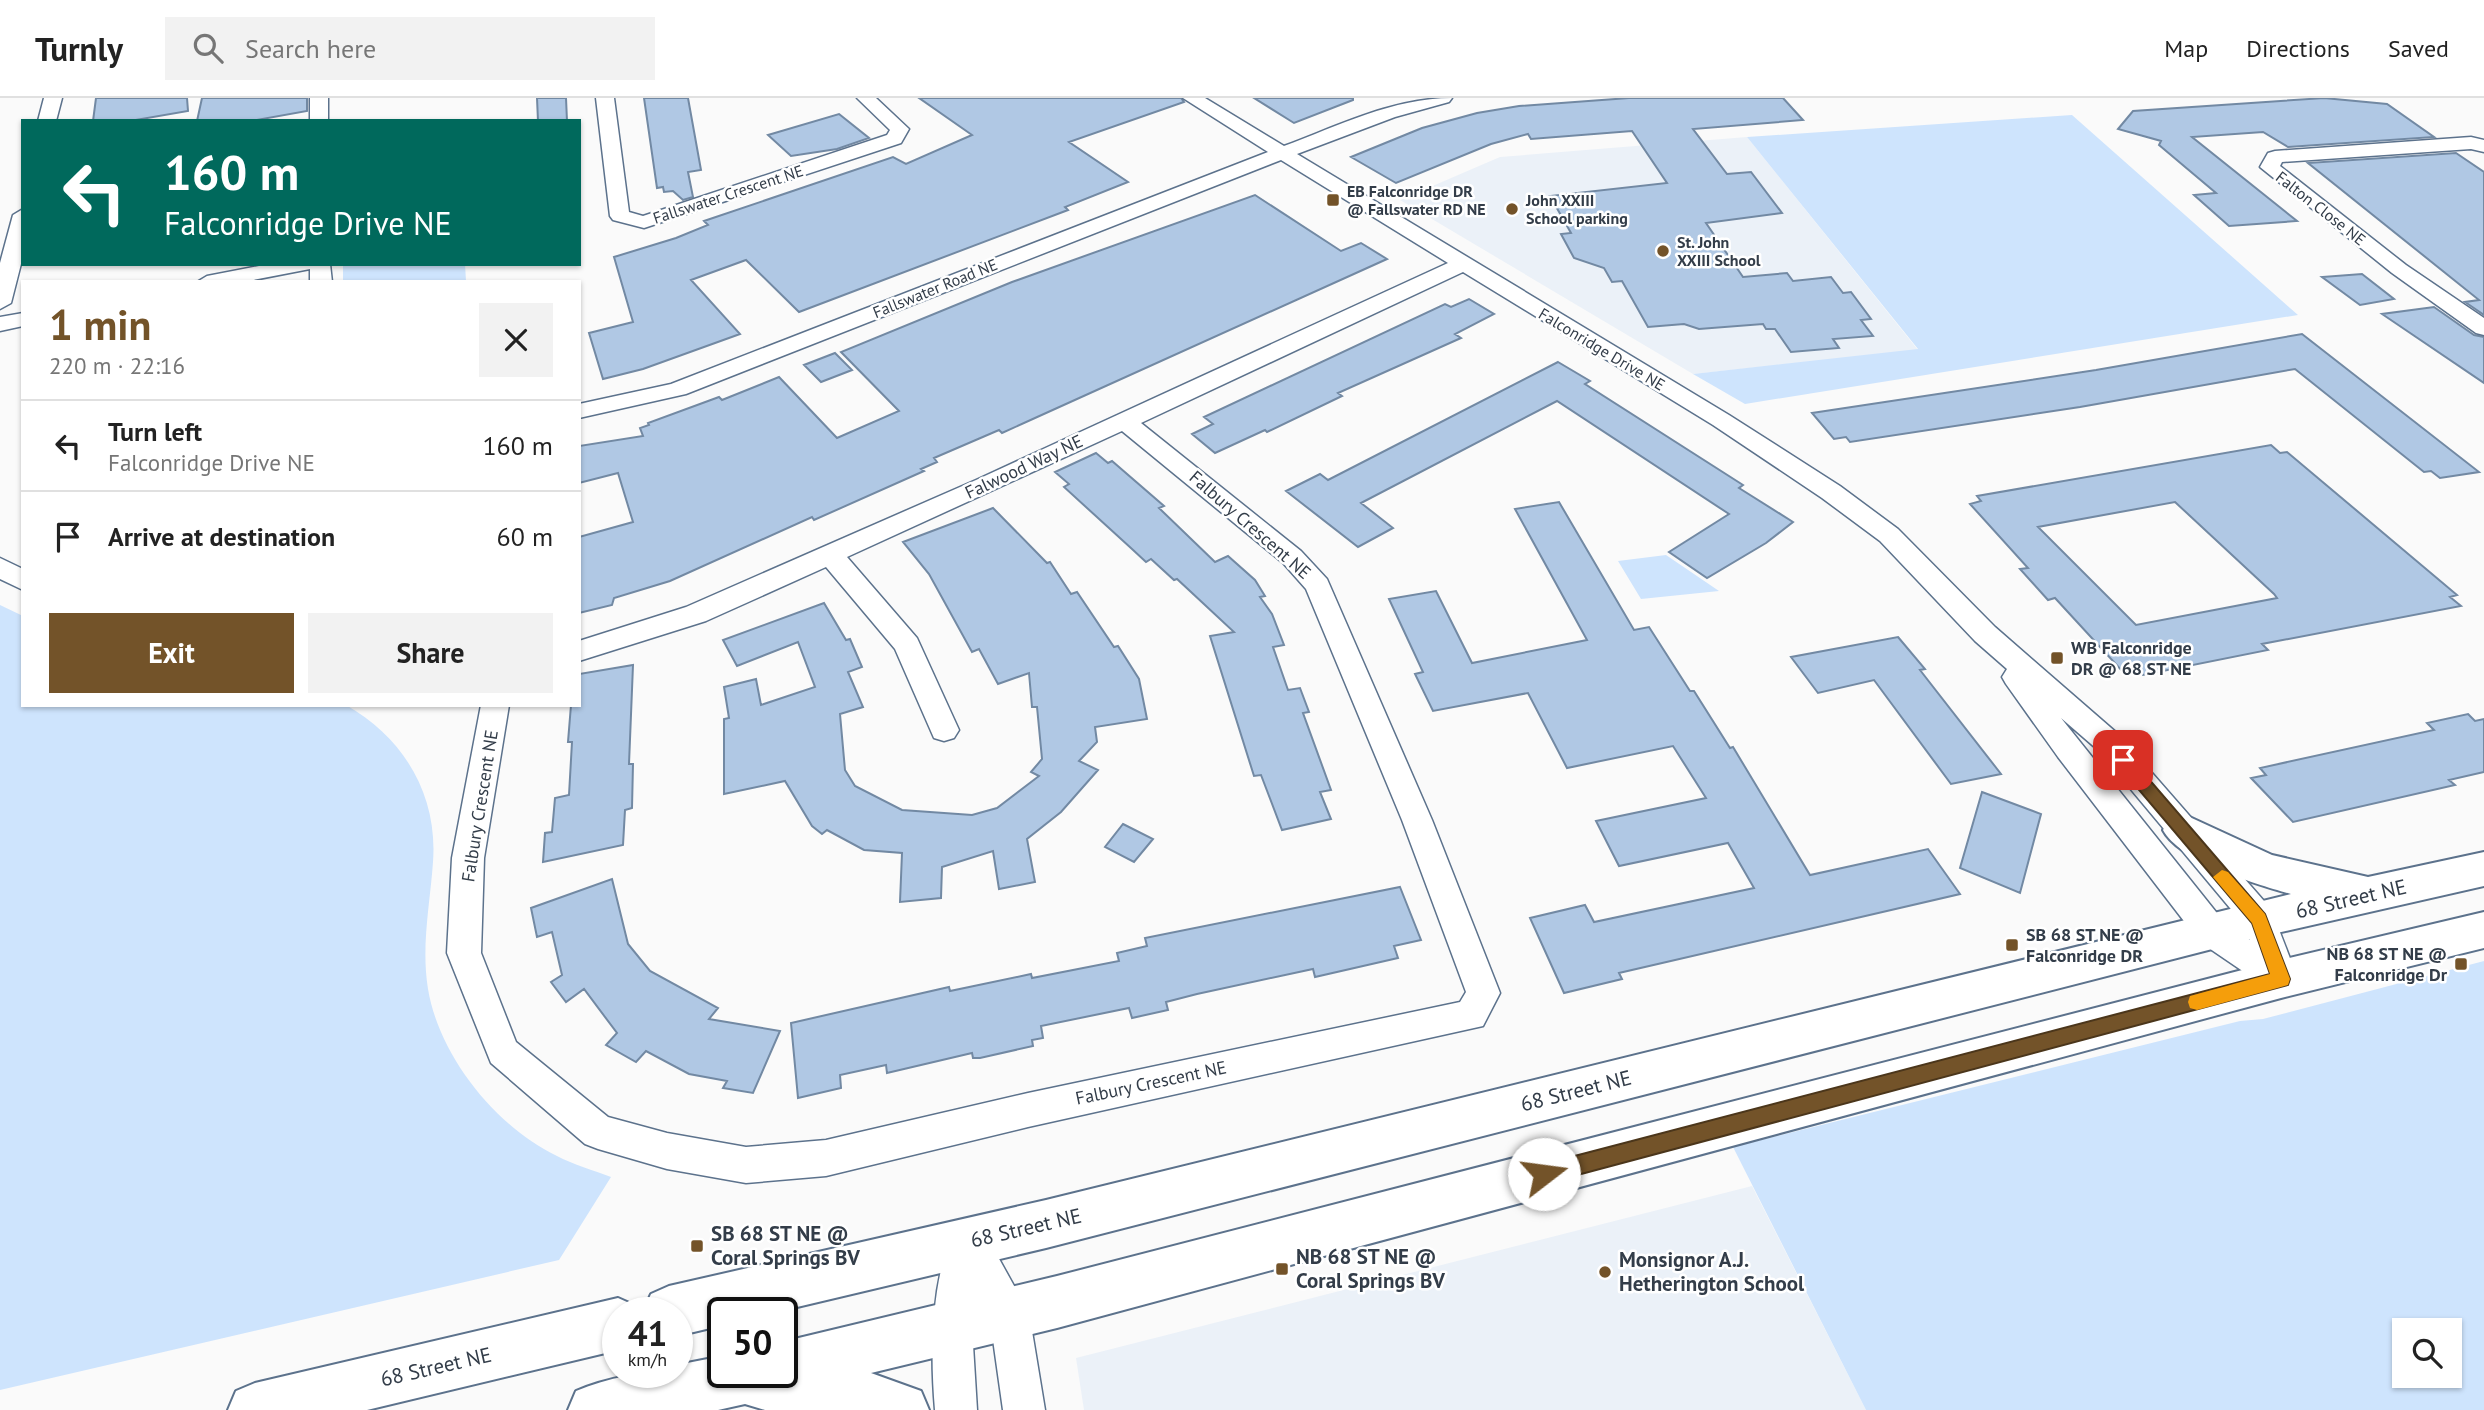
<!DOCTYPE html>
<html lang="en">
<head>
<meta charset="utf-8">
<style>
	:root { --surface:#fff; --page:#f2f2f2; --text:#222; --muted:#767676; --line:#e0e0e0; --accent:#735329 }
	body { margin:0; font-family:"PT Sans",sans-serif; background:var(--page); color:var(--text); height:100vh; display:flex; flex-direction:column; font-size:26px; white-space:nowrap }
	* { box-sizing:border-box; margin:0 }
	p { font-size:23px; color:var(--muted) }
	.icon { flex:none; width:38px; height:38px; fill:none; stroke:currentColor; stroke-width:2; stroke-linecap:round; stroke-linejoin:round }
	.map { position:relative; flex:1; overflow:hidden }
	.panel { position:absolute; left:21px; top:182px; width:560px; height:427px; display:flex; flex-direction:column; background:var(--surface); border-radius:0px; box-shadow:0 2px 5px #0004 }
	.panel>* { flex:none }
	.banner { position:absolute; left:21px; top:21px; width:560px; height:147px; border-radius:0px; box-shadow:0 2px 5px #0004; background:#00695c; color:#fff; overflow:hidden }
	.fabs { position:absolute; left:2392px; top:1220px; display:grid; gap:14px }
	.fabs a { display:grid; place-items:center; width:70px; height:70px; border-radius:0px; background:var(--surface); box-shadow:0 2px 5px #0004; font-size:35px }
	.speed { position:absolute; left:602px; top:1199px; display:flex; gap:14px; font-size:35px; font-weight:700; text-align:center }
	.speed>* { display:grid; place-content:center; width:91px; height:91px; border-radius:50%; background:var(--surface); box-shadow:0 2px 5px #0004; line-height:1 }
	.speed small { font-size:18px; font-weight:400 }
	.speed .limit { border:4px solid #111; border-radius:10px; background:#fff; color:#111 }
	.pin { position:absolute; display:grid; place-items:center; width:60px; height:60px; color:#fff; margin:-30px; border-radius:14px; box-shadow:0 4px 10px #0006 }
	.me { position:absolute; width:77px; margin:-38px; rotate:75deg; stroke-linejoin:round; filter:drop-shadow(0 0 5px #0008) }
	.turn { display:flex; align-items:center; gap:24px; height:147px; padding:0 28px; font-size:32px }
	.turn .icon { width:91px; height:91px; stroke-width:2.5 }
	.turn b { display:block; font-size:49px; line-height:60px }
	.round { display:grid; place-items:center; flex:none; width:74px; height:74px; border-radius:0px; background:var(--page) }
	.head { display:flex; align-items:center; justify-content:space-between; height:119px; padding:0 28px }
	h1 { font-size:42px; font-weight:700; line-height:52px; color:var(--accent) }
	.action { display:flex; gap:14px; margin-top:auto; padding:14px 28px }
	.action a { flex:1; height:80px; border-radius:0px; background:var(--accent); color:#fff; font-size:28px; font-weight:700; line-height:80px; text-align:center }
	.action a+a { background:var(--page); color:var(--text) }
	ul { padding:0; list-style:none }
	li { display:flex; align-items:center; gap:21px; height:91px; padding:0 28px; border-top:2px solid var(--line) }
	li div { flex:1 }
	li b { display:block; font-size:26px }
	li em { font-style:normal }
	header { display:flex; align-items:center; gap:42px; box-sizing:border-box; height:98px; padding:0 35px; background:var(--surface); border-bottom:2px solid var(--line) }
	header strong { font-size:33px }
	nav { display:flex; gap:38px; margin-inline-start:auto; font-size:24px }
	.search { width:490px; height:63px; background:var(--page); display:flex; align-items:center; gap:18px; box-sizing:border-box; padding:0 24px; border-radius:0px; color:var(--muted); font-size:26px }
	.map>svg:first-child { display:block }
</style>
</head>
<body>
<header>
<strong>Turnly</strong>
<div class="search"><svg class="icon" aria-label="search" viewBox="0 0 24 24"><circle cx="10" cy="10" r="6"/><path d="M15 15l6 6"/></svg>Search here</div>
<nav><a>Map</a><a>Directions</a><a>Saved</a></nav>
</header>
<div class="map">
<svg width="2484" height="1312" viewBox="0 0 2484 1312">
	<rect width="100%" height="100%" fill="#fafafa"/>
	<path fill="#ebf1f8" d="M1747 39 1918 252 1693 276 1400 102 1500 59Z
		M1752 1088 1866 1312H1084L1076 1260Z"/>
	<path fill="#cee4fd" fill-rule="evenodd" d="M2072 17 2298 217 1745 306 1693 276 1918 251 1747 39Z
		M343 166H465L466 183 343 184Z
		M1666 457 1719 493 1641 501 1618 463Z
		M0 507 23 518V607H346C404 640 438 697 433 764 430 807 421 848 428 891 439 958 496 1029 557 1058 574 1067 593 1072 611 1079L559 1162 0 1292Z
		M2484 863V1312H1866L1733 1049 2240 923 2263 921ZM2404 1232H2450V1278H2404Z"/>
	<path fill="#b0c8e4" stroke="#7289a3" stroke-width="2" fill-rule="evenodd" d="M96 0H187L188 13 130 23H93Z
		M202 0H307V13L251 23H197Z
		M537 0H566L567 23H538Z
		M644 0H688L701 72 688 74 693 99 683 102 673 93 664 94 663 89 657 90Z
		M919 0H1181L1184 4 1069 44 1128 84 1065 109 1068 112 799 214 746 162 691 182 740 236 643 271 603 281 589 235 633 224 614 159 676 140 708 127 704 123 893 59 906 66 972 37Z
		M1254 0H1353V2L1294 25Z
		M1629 0H1783L1803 22 1693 31 1727 76 1751 74 1782 115 1706 125 1743 179 1787 175 1793 183 1831 179 1843 195 1851 194 1871 221 1861 222 1873 238 1833 241 1839 250 1791 254 1775 231H1766L1763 226 1699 231 1684 226 1648 229 1622 183 1612 184 1604 170 1574 160 1561 136 1571 135 1550 98 1667 85 1632 33 1531 41 1528 36 1491 46 1396 85 1351 59 1422 30 1477 15 1519 8Z
		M2324 0 2387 6 2434 39 2288 49 2263 34 2192 39 2297 123 2229 128 2194 97 2216 95 2159 47 2161 43 2118 31 2133 13Z
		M839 16 869 40 837 51 791 58 768 37Z
		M2456 55 2484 74V217L2465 204 2479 202 2308 65Z
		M1255 97 1341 153 1361 145 1387 161 1035 320 1002 335 999 332 934 360 937 364 921 371 924 373 814 422 812 419 670 483 614 500 612 507 579 515V439L633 424 618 375 579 385V348L643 338 640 330 649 327 648 325 719 299 722 302 779 279 837 340 899 313 841 254 1012 184Z
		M2362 176 2394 201 2360 207 2322 179Z
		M1469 201 1494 216 1455 236 1461 240 1338 295 1342 298 1267 334 1265 332 1215 355 1192 336 1213 326 1204 319 1445 206 1451 209Z
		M2434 209 2474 237 2484 239V285L2382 216Z
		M2302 236 2479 374 2440 380 2431 373 2424 374 2295 271 2080 309 1850 344 1846 339 1834 341 1812 315 2096 272Z
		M835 255 852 272 821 284 804 267Z
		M1558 264 1590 283 1585 286 1743 387 1739 390 1793 424 1766 445 1707 480 1669 454 1729 416 1557 303 1361 405 1393 430 1358 449 1286 393 1320 376 1328 382Z
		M2271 347 2280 355 2287 354 2457 497 2450 499 2461 508 2262 546 2268 552 2143 577 2135 571 2123 574 2055 500 2048 502 2020 471 2028 470 1970 406 1981 403 1977 398ZM2175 404 2274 496 2277 500 2136 527 2038 429Z
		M1096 355 1108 365 1112 363 1164 408 1159 410 1215 464 1228 458 1255 482 1265 498 1260 499 1272 516 1284 547 1273 549 1288 592 1300 590 1309 614 1303 615 1331 692 1320 694 1331 721 1282 732 1261 677 1254 678 1210 538 1234 534 1177 481 1174 482 1151 461 1146 464 1132 451 1064 389 1069 386 1055 374Z
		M1559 404 1634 532 1649 529 1690 593H1694L1730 650 1733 649 1810 777 1928 751 1960 796 1619 875 1622 881 1564 895 1530 820 1585 807 1594 824 1754 790 1728 745 1619 768 1596 723 1706 700 1673 648 1567 670 1528 595 1433 613 1415 576 1423 574 1389 501 1436 493 1472 565 1587 542 1515 411Z
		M993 410 1047 465 1050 464 1071 496 1077 494 1114 549 1118 548 1139 581 1147 621 1095 629 1097 644 1079 663 1098 672 1061 714 1027 741 1035 784 999 791 993 753 942 769 941 800 900 804 902 755 864 752 827 732 822 736 812 728 785 683 724 696V621L729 620 724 589 756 581 761 607 815 589 798 544 737 568 723 542 824 505 846 542 850 541 862 569 848 574 863 609 840 616 845 672 855 688 902 712 972 717 997 710 1039 678 1031 674 1042 661 1037 609H1032L1029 575 998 586 979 551 972 554 929 476 903 444Z
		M1898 539 1925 571 1920 572 2001 676 1951 686 1874 582 1818 595 1791 559Z
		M633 567 629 666H633L632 710 625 712 623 747 543 764 545 735 552 734 555 700 569 697 572 644H568L571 607H579V576Z
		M2468 616 2475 623 2484 621V674L2449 682 2455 687 2293 724 2251 680 2266 677 2260 670 2434 632 2427 625Z
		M1982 694 2041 716 2020 795 1960 770Z
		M1123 726 1153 741 1134 764 1105 749Z
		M612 781 628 846 650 873 718 910 709 921 780 933 753 995 723 990 727 983 689 976 646 953 636 964 606 947 617 935 584 891 566 904 551 884 562 877 552 834 537 839 531 810Z
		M1400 789 1421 842 1394 848 1398 860 1315 879 1313 871 1197 896 1166 904 1168 912 1132 920 1129 910 1041 928 1043 940 1032 942 1033 948 980 960H973L972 955 887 975 886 967 840 977 841 990 798 1000 791 925 949 889 950 893 1031 876 1032 880 1119 863 1117 855 1147 848 1145 840Z"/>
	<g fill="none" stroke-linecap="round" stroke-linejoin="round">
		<defs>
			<path id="minor" d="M44 0H62L56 23H38Z
				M310 0H328V23H310Z
				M596 0H614L629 114 643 118 887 37 890 32 857 0H876L909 31 901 45 644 130 613 122 610 118Z
				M1183 0H1205L1284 48C1338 28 1393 0 1452 0L1449 4 1395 19 1297 56 1729 317 1840 388 1898 431 1995 529 2118 636 2271 811 2298 881 2293 891 2281 896 2269 891 2200 844 2058 659 2006 586 2002 579 2007 571 1975 543 1880 443 1822 400 1713 327 1463 174 1141 325 1301 453 1327 481 1432 722 1500 895 1483 928 1028 1029 826 1078 746 1085 667 1071 598 1051 585 1046 491 965 447 855 452 760 481 607H509L484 760 481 855 516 944 608 1019 667 1035 746 1049 826 1042 1028 995 1460 904 1466 894 1402 722 1306 491 1283 465 1122 333 847 459 917 540 959 632 954 640 944 643 934 640 895 551 826 469 706 523 579 563V543L686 509 976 382 1448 165 1281 62 686 296 579 320V306L671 286 1268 54ZM2061 620 2098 652 2245 828 2250 842 2224 824Z
				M2471 39 2484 42V54L2471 51 2282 64 2280 68 2406 167 2484 220V237L2476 235 2392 175 2260 69 2268 55 2275 53Z
				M23 111V158L11 205 0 211V165L13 117Z
				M269 166H330L332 184H310V171L243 184H197L207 178Z
				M23 215V228L0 233V219Z
				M0 460 23 471V492L0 481Z
				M968 1125 982 1130 1029 1215 1045 1312H1003L990 1220 978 1199 973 1247 977 1312H935C930 1254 931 1185 954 1130Z"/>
			<path id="major" d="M2183 716 2272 757 2368 779 2484 754V788L2259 839 1046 1150 776 1214H723V1227L677 1238V1214H643L651 1196 669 1188 1046 1102 2291 796C2258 787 2179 763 2163 732L2169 721Z
				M2484 814V850L2281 900 1057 1230 871 1275 921 1293 929 1312H765L745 1306 718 1312H568L576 1293C609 1279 642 1274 677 1274V1267L723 1258V1274H782V1244L1057 1178 2281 862Z
				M618 1200 636 1208 639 1214H618V1252L367 1312H228L236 1293 255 1285Z"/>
		</defs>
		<use href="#minor" stroke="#5c728c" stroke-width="3"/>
		<use href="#major" stroke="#5c728c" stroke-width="4"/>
		<use href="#minor" fill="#fff" fill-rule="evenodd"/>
		<use href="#major" fill="#fff" fill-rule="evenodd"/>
	</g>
	<path fill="#735329" stroke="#4b361b" stroke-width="2" d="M2123 656 2129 658 2265 816 2290 881 2288 887 1544 1086 1537 1083 1534 1076 1537 1069 1544 1066 2270 876 2252 825 2117 666V658Z"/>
	<path fill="#f59e0b" d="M2222 772 2228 774 2265 816 2290 881 2288 887 2281 889 2197 912 2190 910 2188 904 2190 898 2270 876 2252 825 2213 779Z"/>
	<g fill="#735329" stroke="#fff" stroke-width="2.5">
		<rect x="1326" y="95" width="14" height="14" rx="3.5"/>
		<circle cx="1512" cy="111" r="7"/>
		<circle cx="1663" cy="153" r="7"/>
		<rect x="2050" y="553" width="14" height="14" rx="3.5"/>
		<rect x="2005" y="840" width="14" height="14" rx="3.5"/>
		<rect x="2454" y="859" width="14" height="14" rx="3.5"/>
		<rect x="690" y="1141" width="14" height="14" rx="3.5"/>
		<rect x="1275" y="1164" width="14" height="14" rx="3.5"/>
		<circle cx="1605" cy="1174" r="7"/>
	</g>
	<g text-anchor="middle" stroke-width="5" stroke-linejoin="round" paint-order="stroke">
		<g font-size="16" font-weight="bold" fill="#333d49" stroke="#fff" text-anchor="start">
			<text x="1347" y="99">EB Falconridge DR<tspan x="1347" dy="18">@ Fallswater RD NE</tspan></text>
			<text x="1526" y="108">John XXIII<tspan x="1526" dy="18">School parking</tspan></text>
			<text x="1677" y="150">St. John<tspan x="1677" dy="18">XXIII School</tspan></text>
		</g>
		<g font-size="16" fill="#333d49" stroke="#fff">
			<text transform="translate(728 96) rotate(-18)" y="6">Fallswater Crescent NE</text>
			<text transform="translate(2321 110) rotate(38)" y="6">Falton Close NE</text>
			<text transform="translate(935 190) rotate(-22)" y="6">Fallswater Road NE</text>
			<text transform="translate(1602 251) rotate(31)" y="6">Falconridge Drive NE</text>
		</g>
		<g font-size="18" fill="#333d49" stroke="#fff">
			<text transform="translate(1024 369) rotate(-25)" y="6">Falwood Way NE</text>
			<text transform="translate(1250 427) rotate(41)" y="6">Falbury Crescent NE</text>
			<text transform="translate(480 708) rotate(-81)" y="6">Falbury Crescent NE</text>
			<text transform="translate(1151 985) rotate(-12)" y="6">Falbury Crescent NE</text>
		</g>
		<g font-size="18" font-weight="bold" fill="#333d49" stroke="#fff" text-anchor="start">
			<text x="2071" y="556">WB Falconridge<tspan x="2071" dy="21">DR @ 68 ST NE</tspan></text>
			<text x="2026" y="843">SB 68 ST NE @<tspan x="2026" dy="21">Falconridge DR</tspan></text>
			<text x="2447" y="862" text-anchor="end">NB 68 ST NE @<tspan x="2447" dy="21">Falconridge Dr</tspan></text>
		</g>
		<g font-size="21" fill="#333d49" stroke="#fff">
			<text transform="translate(2351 801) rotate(-13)" y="7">68 Street NE</text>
			<text transform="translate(1576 993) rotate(-14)" y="7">68 Street NE</text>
			<text transform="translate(1026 1130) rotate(-13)" y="7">68 Street NE</text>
			<text transform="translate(436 1269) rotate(-13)" y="7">68 Street NE</text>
		</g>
		<g font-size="21" font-weight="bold" fill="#333d49" stroke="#fff" text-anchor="start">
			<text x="711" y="1143">SB 68 ST NE @<tspan x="711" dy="24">Coral Springs BV</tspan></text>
			<text x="1296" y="1166">NB 68 ST NE @<tspan x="1296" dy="24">Coral Springs BV</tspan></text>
			<text x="1619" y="1169">Monsignor A.J.<tspan x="1619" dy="24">Hetherington School</tspan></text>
		</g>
	</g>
</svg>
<div class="fabs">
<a><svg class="icon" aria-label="search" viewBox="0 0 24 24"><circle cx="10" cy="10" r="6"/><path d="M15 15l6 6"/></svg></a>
</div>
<div class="speed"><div>41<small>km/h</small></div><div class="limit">50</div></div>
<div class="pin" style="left:2123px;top:662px;background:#d93025"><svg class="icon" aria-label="arrive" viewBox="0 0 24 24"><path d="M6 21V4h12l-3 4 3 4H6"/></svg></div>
<svg class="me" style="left:1544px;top:1076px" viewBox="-20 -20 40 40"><circle r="19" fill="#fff"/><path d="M0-13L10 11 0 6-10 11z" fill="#735329"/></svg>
<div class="banner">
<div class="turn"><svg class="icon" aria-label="left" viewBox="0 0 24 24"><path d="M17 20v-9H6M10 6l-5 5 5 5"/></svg><div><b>160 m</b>Falconridge Drive NE</div></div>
</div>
<section class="panel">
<div class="head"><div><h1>1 min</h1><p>220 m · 22:16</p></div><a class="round"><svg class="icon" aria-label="close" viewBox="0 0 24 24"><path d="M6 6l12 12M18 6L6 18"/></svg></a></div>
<ul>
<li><svg class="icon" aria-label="left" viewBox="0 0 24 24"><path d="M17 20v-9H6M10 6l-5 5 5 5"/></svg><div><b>Turn left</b><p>Falconridge Drive NE</p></div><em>160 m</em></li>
<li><svg class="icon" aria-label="arrive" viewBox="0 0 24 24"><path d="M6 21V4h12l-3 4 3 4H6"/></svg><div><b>Arrive at destination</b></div><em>60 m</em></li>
</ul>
<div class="action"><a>Exit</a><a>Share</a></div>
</section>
</div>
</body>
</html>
